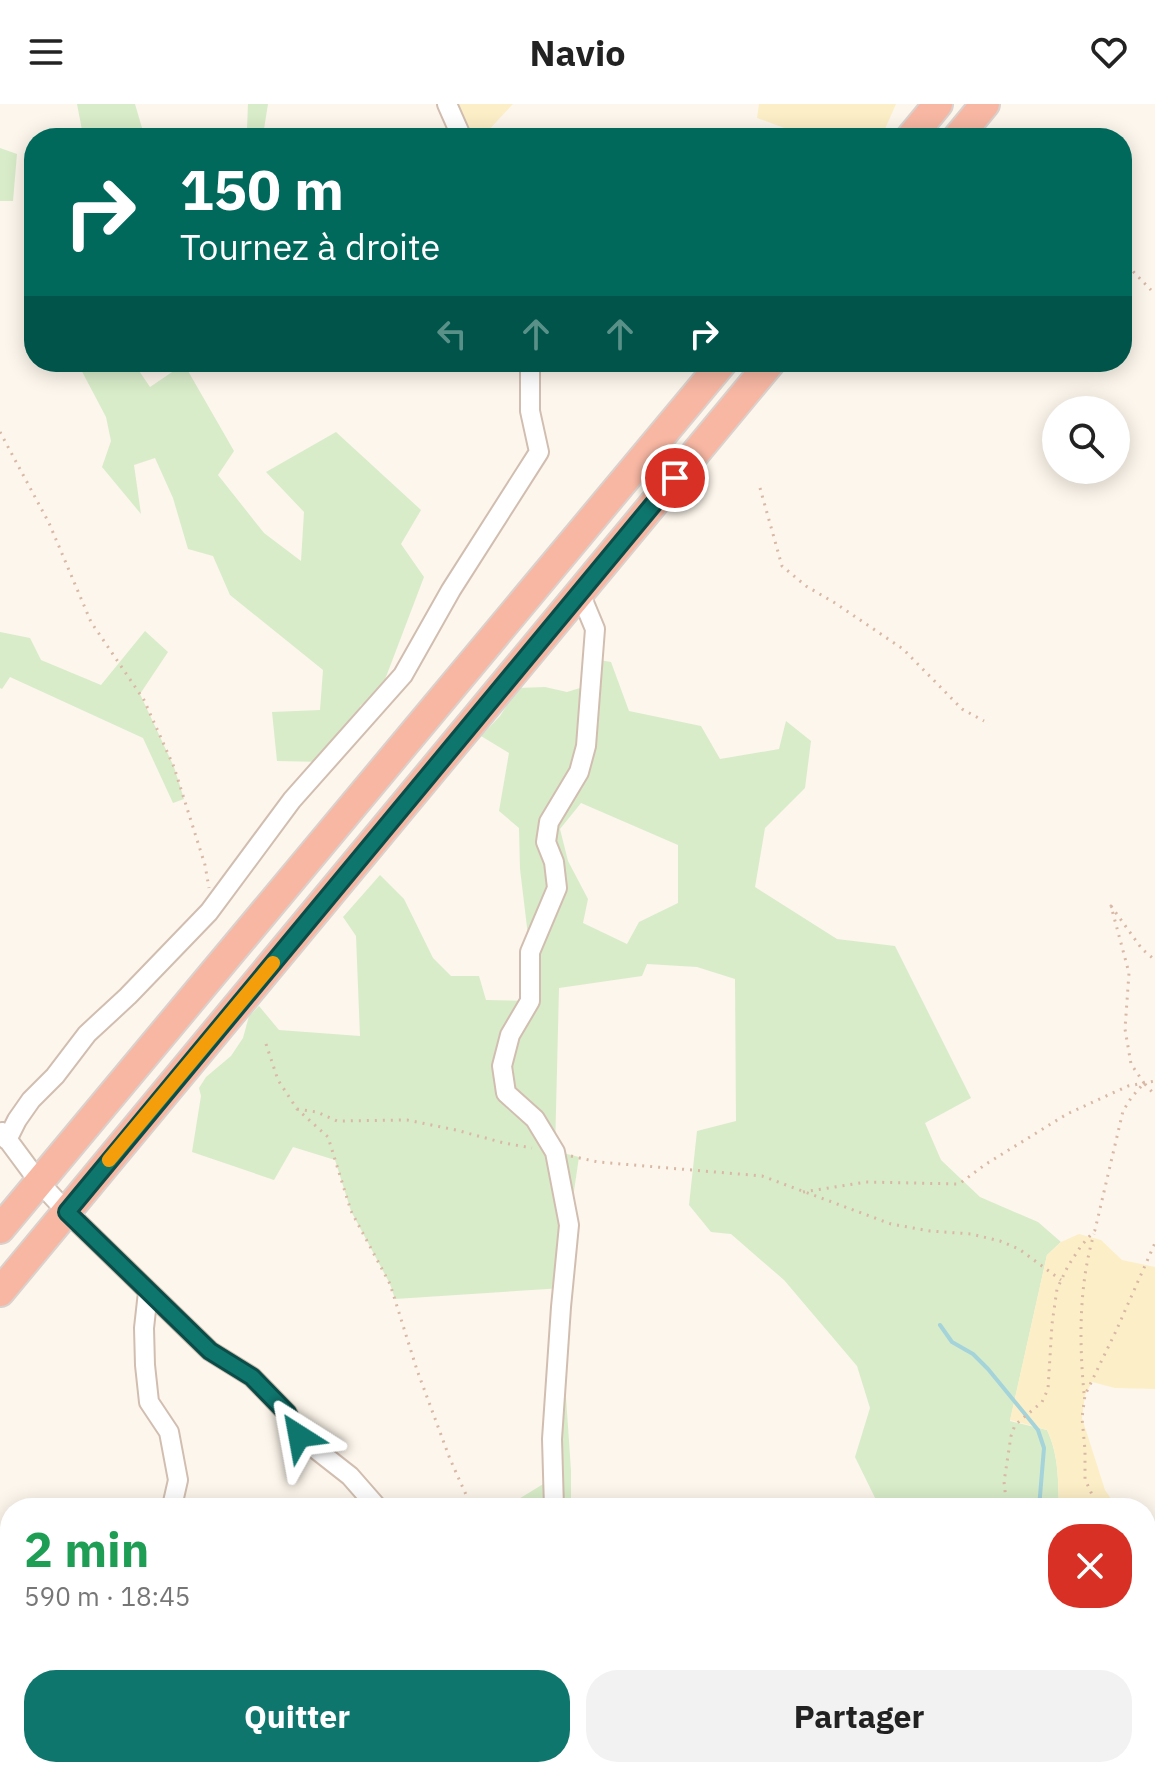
<!DOCTYPE html>
<html lang="fr">
<head>
<meta charset="utf-8">
<style>
	:root { --surface:#fff; --page:#f2f2f2; --text:#222; --muted:#767676; --accent:#0f766e }
	body { margin:0; font-family:"IBM Plex Sans",sans-serif; background:var(--page); color:var(--text); height:100vh; display:flex; flex-direction:column; font-size:30px; white-space:nowrap }
	* { box-sizing:border-box; margin:0 }
	p { font-size:26px; color:var(--muted) }
	.icon { flex:none; width:44px; height:44px; fill:none; stroke:currentColor; stroke-width:2; stroke-linecap:round; stroke-linejoin:round }
	.map { position:relative; flex:1; overflow:hidden }
	.details { position:absolute; left:0px; top:1394px; width:1156px; height:280px; display:flex; flex-direction:column; background:var(--surface); border-radius:32px 32px 0 0; box-shadow:0 4px 20px #0003 }
	.details>* { flex:none }
	.top-card { position:absolute; left:24px; top:24px; width:1108px; height:244px; border-radius:32px; box-shadow:0 4px 20px #0003; background:#00695c; color:#fff; overflow:hidden }
	.buttons { position:absolute; left:1042px; top:292px; display:grid; gap:16px }
	.buttons a { display:grid; place-items:center; width:88px; height:88px; border-radius:50%; background:var(--surface); box-shadow:0 4px 20px #0003; font-size:40px }
	.pin { position:absolute; display:grid; place-items:center; width:68px; height:68px; color:#fff; margin:-34px; border:4px solid #fff; border-radius:50%; box-shadow:0 2px 8px #0007 }
	.me { position:absolute; width:88px; margin:-44px; rotate:326deg; stroke-linejoin:round; filter:drop-shadow(0 0 6px #0008) }
	.turn { display:flex; align-items:center; gap:28px; height:168px; padding:0 24px; font-size:36px }
	.turn .icon { width:104px; height:104px; stroke-width:2.5 }
	.turn b { display:block; font-size:56px; line-height:68px }
	.lanes { display:flex; align-items:center; height:76px; padding:0 24px; background:#0003; justify-content:center; gap:40px; direction:ltr }
	.lanes .off { opacity:.35 }
	.round { display:grid; place-items:center; flex:none; width:84px; height:84px; border-radius:32px; background:var(--page) }
	.head { display:flex; align-items:center; justify-content:space-between; height:136px; padding:0 24px }
	h1 { font-size:48px; font-weight:700; line-height:60px; color:#1e9e55 }
	.action { display:flex; gap:16px; margin-top:auto; padding:16px 24px }
	.action a { flex:1; height:92px; border-radius:32px; background:var(--accent); color:#fff; font-size:32px; font-weight:700; line-height:92px; text-align:center }
	.action a+a { background:var(--page); color:var(--text) }
	header { display:flex; justify-content:space-between; align-items:center; height:104px; padding:0 24px; background:var(--surface); font-size:36px; font-weight:700 }
	.map>svg:first-child { display:block }
</style>
</head>
<body>
<header><svg class="icon" aria-label="menu" viewBox="0 0 24 24"><path d="M4 6h16M4 12h16M4 18h16"/></svg>Navio<svg class="icon" aria-label="heart" viewBox="0 0 24 24"><path d="M12 20l-8-8c-3-5 5-10 8-4 3-6 11-1 8 4z"/></svg></header>
<div class="map">
<svg width="1155" height="1674" viewBox="0 0 1155 1674">
	<rect width="100%" height="100%" fill="#fdf6ec"/>
	<path fill="#d8ecc9" fill-rule="evenodd" d="M77 0H135L145 34H87L82 26Z
		M248 0H268L264 25 268 34H252L247 25Z
		M0 44 17 50 13 97H0Z
		M77 258H133L150 283 184 260 234 347 218 371 264 429 301 457 304 408 266 368 336 328 421 406 401 440 424 473 381 586 360 602 364 627 333 636 327 658 277 657 272 608 320 606 323 566 230 491 213 452 188 445 173 394 155 354 134 361 141 410 102 363 111 337 106 313Z
		M145 527 168 548 140 590 174 663 184 695 173 699 143 634 10 573 2 585 0 584V528L30 534 41 556 101 581Z
		M582 553 611 558 629 607 701 622 720 655 779 645 786 617 811 637 805 684 765 724 755 783 837 835 895 842 971 994 925 1019 941 1056 980 1093 1038 1118 1061 1138 1047 1151 1010 1317 1047 1326C1059 1351 1058 1377 1059 1404H880L855 1353 870 1304 857 1262 784 1176 731 1130 711 1128 689 1101 697 1027 736 1017 735 875 697 863 647 860 642 872 559 884 555 1047 579 1053 569 1121 563 1184 395 1195 390 1180 351 1107 335 1056 293 1043 274 1076 192 1048 201 992 199 984 206 973 231 952 243 934 249 912 259 902 279 926 360 932 356 832 343 813 380 771 404 795 433 854 451 872H479L486 896 530 897V848L520 765 519 724 499 707 509 649 481 632 500 612 518 584 545 583 567 588 593 580ZM581 699 678 741V799L639 818 627 840 583 819 588 795 568 757 560 725Z
		M556 1277 565 1278 571 1367V1404H508L509 1401 553 1374Z
		M1146 1504H1155V1600H1146Z
		M971 1664H1059L1056 1674H983L974 1670Z"/>
	<path fill="#fcefc7" d="M447 0H513L482 33 464 34Z
		M759 0H896L881 34H812L757 14Z
		M1079 1130 1101 1136 1122 1156 1155 1163V1285L1115 1284 1092 1278 1085 1291 1082 1314 1105 1386 1117 1404H1059C1058 1378 1059 1351 1047 1326L1010 1316 1047 1151 1061 1138Z"/>
	<g fill="none" stroke-linecap="round" stroke-linejoin="round">
		<path stroke="#a5d3da" stroke-width="4" d="M940 1221 952 1238 973 1250 988 1265 1038 1326 1044 1344 1039 1404
			M0 1557 10 1567
			M148 1667 159 1674"/>
		<defs>
			<path id="minor" d="M447 0 462 34
				M2 1028 39 1078 67 1108 210 1247 252 1273 287 1309 299 1332 350 1372 378 1404
				M7 1036 17 1016 31 996 55 972 87 930 128 892 209 808 292 696 403 571 451 486 539 348 530 307V262L529 258
				M148 1188 144 1224 145 1261 149 1298 169 1328 178 1376 173 1398 174 1404
				M554 1404 552 1335 561 1203 569 1121 555 1048 535 1015 506 989 502 962 510 931 530 897V848L557 784 554 758 546 738 549 718 579 668 586 642 595 525 580 489
				M607 1664 612 1674
				M92 1674V1672L103 1664
				M131 1674 142 1664"/>
			<path id="highway" d="M910 34 938 0
				M957 34 985 0
				M0 1125 723 258
				M0 1188 771 258"/>
		</defs>
		<use href="#minor" stroke="#d1beb0" stroke-width="22"/>
		<use href="#highway" stroke="#dad1cd" stroke-width="32"/>
		<path stroke="#d9b8a5" stroke-width="3" stroke-dasharray="2 6" stroke-linecap="butt" d="M1122 156 1151 186
			M0 328 49 419 91 518 144 596 174 663 205 761 209 784
			M760 384 782 462 806 482 835 499 903 545 962 605 984 617
			M266 940 278 976 297 1005 328 1033 351 1107 390 1180 417 1266 450 1355 472 1404
			M1144 979 1131 960 1125 925 1129 869 1111 802 1142 845 1155 856
			M297 1005 317 1008 337 1017 407 1016 456 1026 504 1039 532 1044
			M571 1052 598 1058 762 1072 891 1120 930 1127 971 1130 1000 1137 1019 1145 1061 1176
			M803 1088 866 1078 959 1080 986 1060 1067 1010 1128 982 1155 977
			M1084 1289C1079 1237 1079 1180 1094 1130
			M1007 1404 1004 1378 1011 1332 1015 1321 1042 1298 1048 1285 1052 1220 1057 1185 1068 1162 1081 1142 1095 1126 1123 1007 1131 994 1144 979 1155 991
			M1098 1404 1085 1375V1346L1082 1314 1085 1291 1116 1227 1155 1139
			M1146 1561 1155 1594
			M745 1664 762 1674
			M950 1674 953 1664
			M1056 1674H1057"/>
		<use href="#minor" stroke="#fff" stroke-width="18"/>
		<use href="#highway" stroke="#f7b7a3" stroke-width="28"/>
	</g>
	<g fill="none" stroke-linecap="round" stroke-linejoin="round">
		<defs>
			<path id="route" d="M299 1332 287 1309 252 1273 210 1247 67 1108 675 374"/>
		</defs>
		<use href="#route" stroke="#0a4d48" stroke-width="20"/>
		<use href="#route" stroke="#0f766e" stroke-width="14"/>
		<path stroke="#f59e0b" stroke-width="14" d="M109 1056 273 859"/>
	</g>
</svg>
<div class="buttons">
<a><svg class="icon" aria-label="search" viewBox="0 0 24 24"><circle cx="10" cy="10" r="6"/><path d="M15 15l6 6"/></svg></a>
</div>
<div class="pin" style="left:675px;top:374px;background:#d93025"><svg class="icon" aria-label="arrive" viewBox="0 0 24 24"><path d="M6 21V4h12l-3 4 3 4H6"/></svg></div>
<svg class="me" style="left:299px;top:1332px" viewBox="-20 -20 40 40"><path d="M0-17L14 15 0 8-14 15z" fill="#0f766e" stroke="#fff" stroke-width="4"/></svg>
<div class="top-card">
<div class="turn"><svg class="icon" aria-label="right" viewBox="0 0 24 24"><path d="M7 20v-9h11M14 6l5 5-5 5"/></svg><div><b>150 m</b>Tournez à droite</div></div>
<div class="lanes"><svg class="icon off" aria-label="left" viewBox="0 0 24 24"><path d="M17 20v-9H6M10 6l-5 5 5 5"/></svg><svg class="icon off" aria-label="ahead" viewBox="0 0 24 24"><path d="M12 20V5M6 11l6-6 6 6"/></svg><svg class="icon off" aria-label="ahead" viewBox="0 0 24 24"><path d="M12 20V5M6 11l6-6 6 6"/></svg><svg class="icon" aria-label="right" viewBox="0 0 24 24"><path d="M7 20v-9h11M14 6l5 5-5 5"/></svg></div>
</div>
<section class="details">
<div class="head"><div><h1>2 min</h1><p>590 m · 18:45</p></div><a class="round" style="background:#d93025;color:#fff"><svg class="icon" aria-label="close" viewBox="0 0 24 24"><path d="M6 6l12 12M18 6L6 18"/></svg></a></div>
<div class="action"><a>Quitter</a><a>Partager</a></div>
</section>
</div>
</body>
</html>
